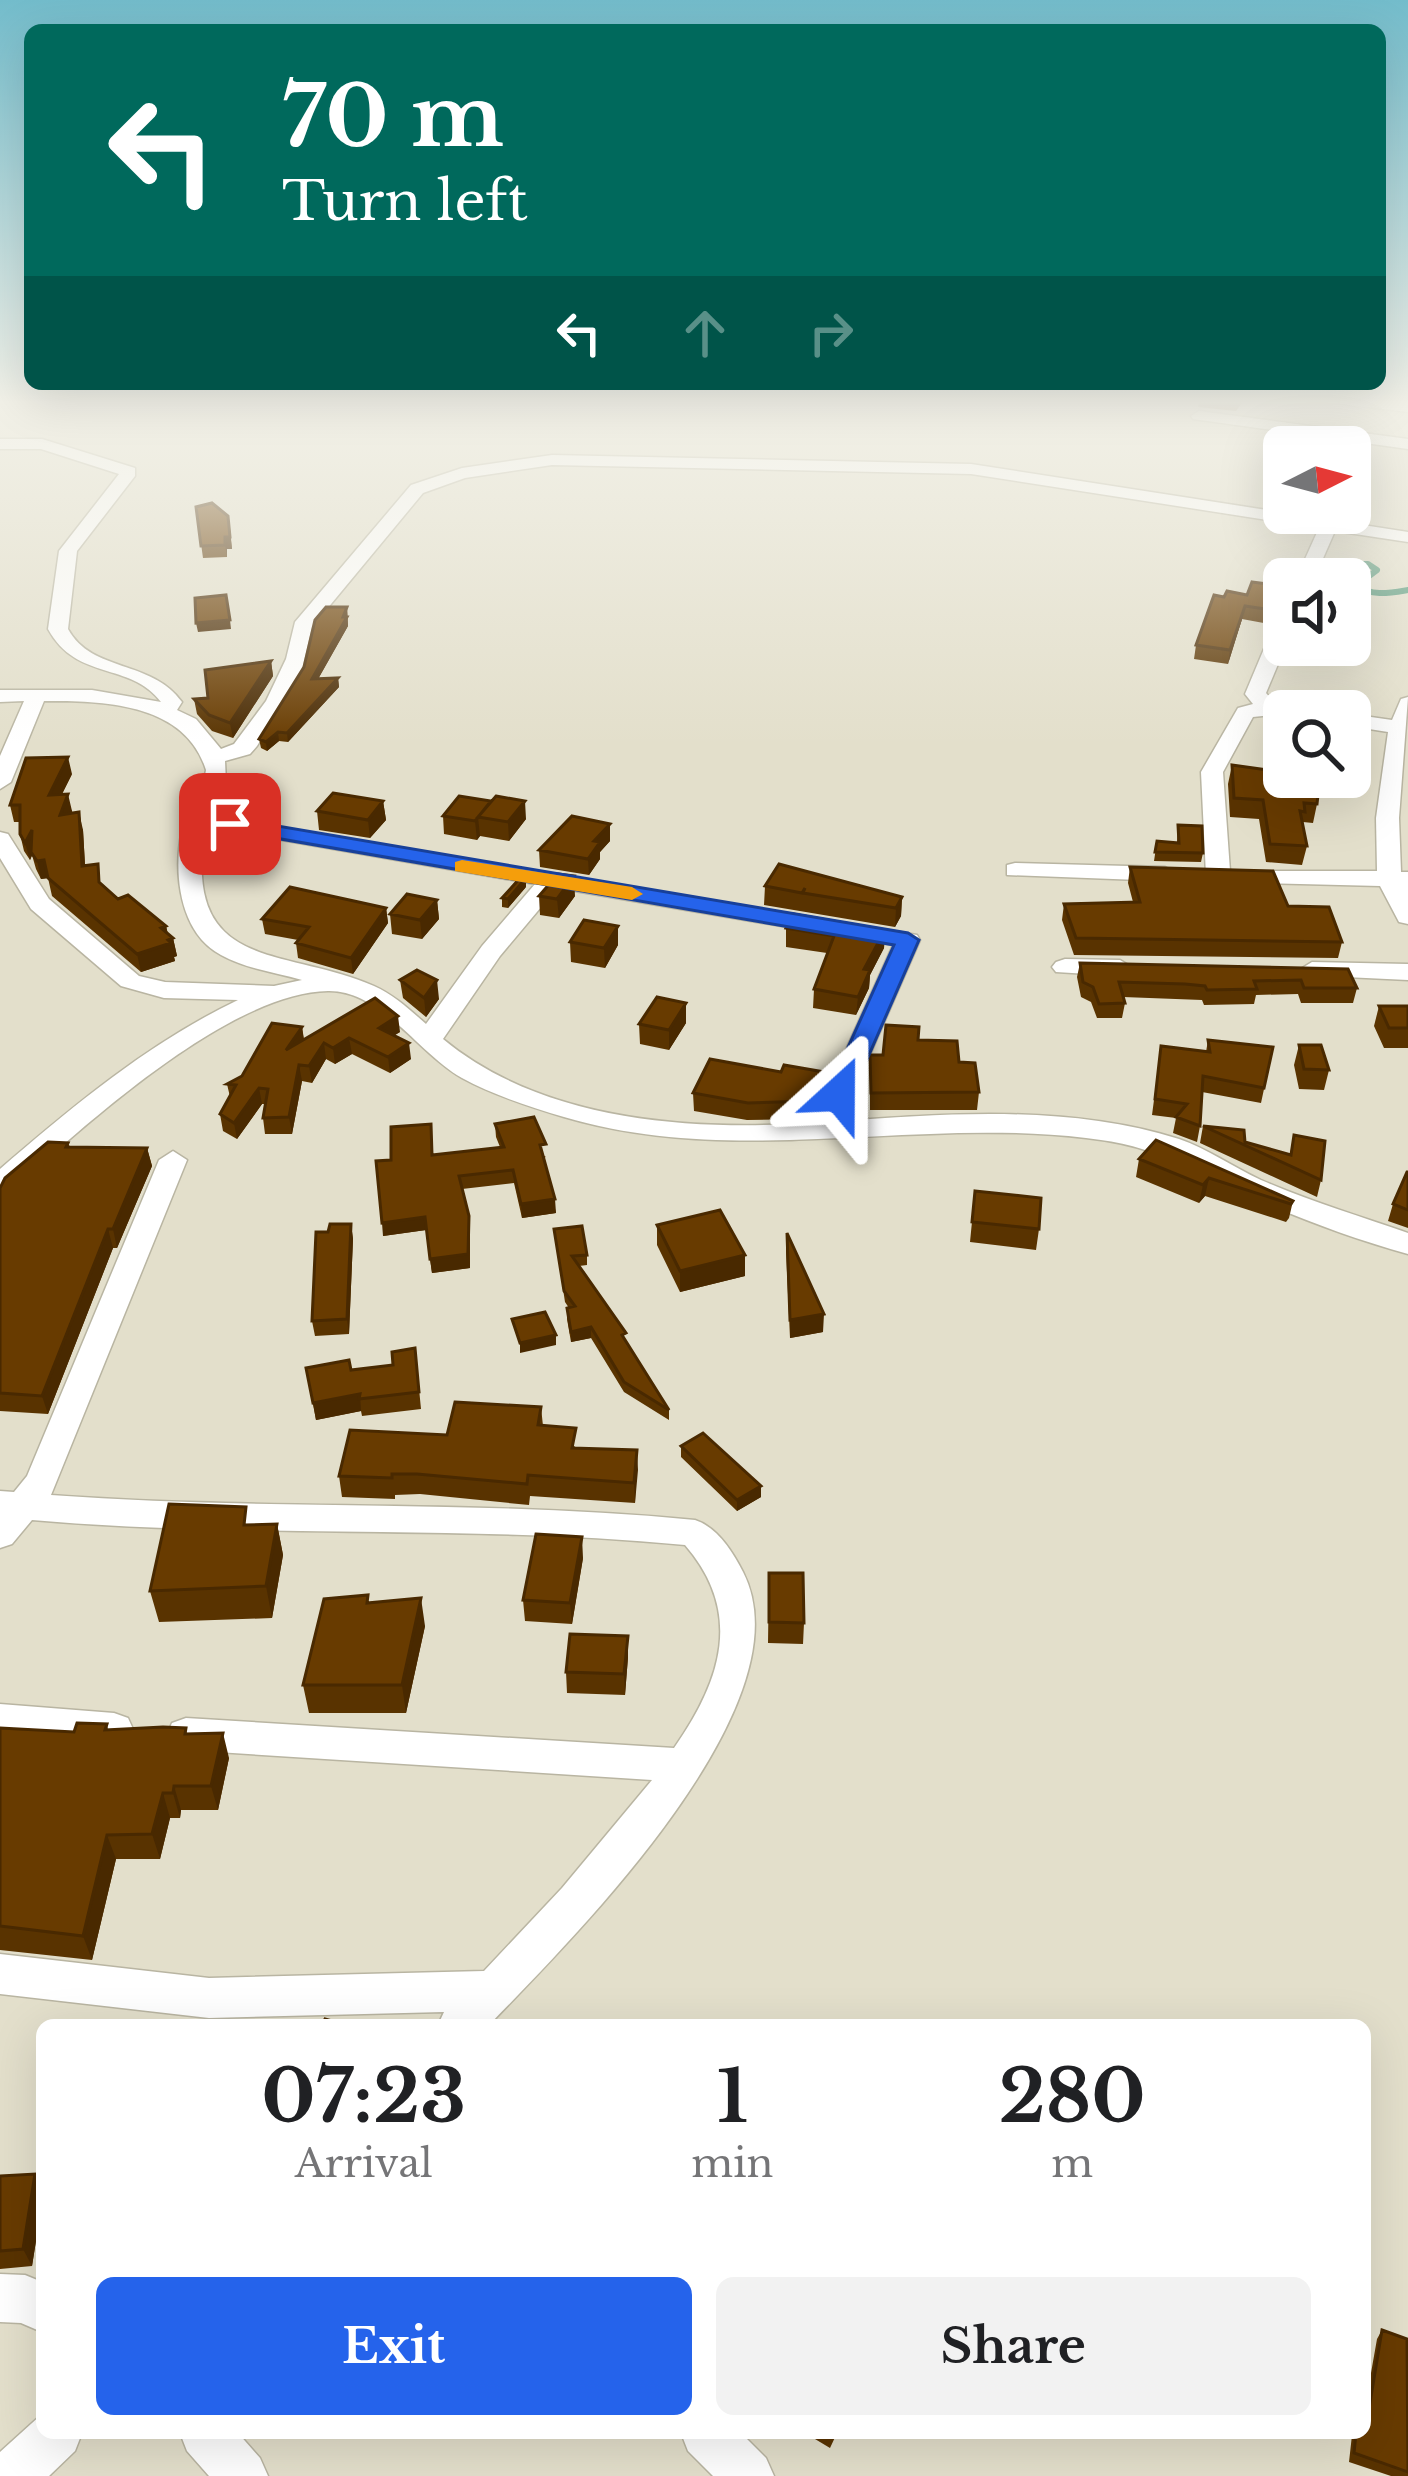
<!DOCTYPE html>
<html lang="en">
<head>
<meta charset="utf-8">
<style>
	:root { --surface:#fff; --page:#f2f2f2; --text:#202124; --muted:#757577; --accent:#2563eb }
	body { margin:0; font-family:"Libre Baskerville",serif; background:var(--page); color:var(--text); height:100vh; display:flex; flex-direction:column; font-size:45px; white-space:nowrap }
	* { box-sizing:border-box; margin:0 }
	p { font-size:39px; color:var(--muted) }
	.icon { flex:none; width:66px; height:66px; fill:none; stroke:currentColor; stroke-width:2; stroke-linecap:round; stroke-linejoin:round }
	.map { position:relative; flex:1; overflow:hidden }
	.drawer { position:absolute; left:36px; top:2019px; width:1335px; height:420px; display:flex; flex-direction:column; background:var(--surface); border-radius:18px; box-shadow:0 12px 48px #0002 }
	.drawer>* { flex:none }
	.hud { position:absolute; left:24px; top:24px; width:1362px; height:366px; border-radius:18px; box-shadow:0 12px 48px #0002; background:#00695c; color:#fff; overflow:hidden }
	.needle { width:78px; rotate:84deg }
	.tools { position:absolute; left:1263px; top:426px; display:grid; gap:24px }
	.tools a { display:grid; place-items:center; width:108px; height:108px; border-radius:18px; background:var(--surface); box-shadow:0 12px 48px #0002; font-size:60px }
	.pin { position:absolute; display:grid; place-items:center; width:102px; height:102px; color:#fff; margin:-51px; border-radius:24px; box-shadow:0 6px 18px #0006 }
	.me { position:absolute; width:132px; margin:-66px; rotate:24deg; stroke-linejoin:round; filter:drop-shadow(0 0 9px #0008) }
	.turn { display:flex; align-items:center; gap:42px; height:252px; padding:0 60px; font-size:54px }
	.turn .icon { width:156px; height:156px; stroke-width:2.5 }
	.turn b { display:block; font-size:84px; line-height:102px }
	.lanes { display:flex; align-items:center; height:114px; padding:0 60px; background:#0003; justify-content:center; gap:60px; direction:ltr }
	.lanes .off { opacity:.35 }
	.eta { display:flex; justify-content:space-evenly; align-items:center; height:204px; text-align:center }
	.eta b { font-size:72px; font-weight:800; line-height:84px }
	.action { display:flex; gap:24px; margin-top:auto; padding:24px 60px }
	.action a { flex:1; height:138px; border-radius:18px; background:var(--accent); color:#fff; font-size:48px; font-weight:800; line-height:138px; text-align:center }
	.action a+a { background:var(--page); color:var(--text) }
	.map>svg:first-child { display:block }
</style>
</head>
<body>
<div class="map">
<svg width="1408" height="2476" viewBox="0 0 1408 2476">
	<rect width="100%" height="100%" fill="#e3dfcb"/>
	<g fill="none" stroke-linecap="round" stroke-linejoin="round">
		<path stroke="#519779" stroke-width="6" d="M1322 564H1368L1377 570 1357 585C1371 597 1390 593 1408 590"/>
		<defs>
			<path id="minor" d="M1335 399 1408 402V412L1343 404Z
				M1199 411 1408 439V449L1193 419 1191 416Z
				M0 439H42L135 468V476L77 551 68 629C92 673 151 659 182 702L177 710 196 719 221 749 234 744 266 701 286 659 295 622 411 485 462 468 552 455 971 464 1408 532V542L1335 531 1314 579H1296L1319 528 971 474 552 465 465 478 423 493 312 627 301 673 257 746 250 754 225 761 226 783 209 816 917 935 920 940 841 1121C953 1113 1071 1105 1179 1139 1208 1149 1233 1167 1261 1180 1309 1201 1359 1216 1408 1233V1254C1353 1239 1298 1218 1246 1195 1183 1167 1159 1146 1086 1138 910 1117 736 1168 564 1117 530 1107 493 1095 462 1078 419 1054 381 990 328 991 228 993 83 1127 10 1192L0 1194V1169C73 1106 150 1042 238 1000L164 998 121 986 31 909 0 858V832L8 834 49 899 139 976 165 982 274 986 302 980C275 972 246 969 221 955 179 933 173 872 182 830 186 809 203 792 206 770 185 703 105 701 44 701L11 782 0 789V756L24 701 0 702V690H92L161 702C130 661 77 682 48 629L59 551 119 474 41 449H0ZM205 829 230 831 535 884 482 946 426 1024C410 1010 394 995 374 986 284 946 182 974 205 829ZM557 888 893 945 813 1123C690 1131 542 1121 443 1039L500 956Z
				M1284 619 1286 645 1266 693 1274 702 1307 711 1253 717 1223 772 1230 871H1377L1376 818 1388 732 1350 726V714L1392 720 1401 699 1408 697 1399 818 1401 872H1408V924L1399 922 1380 886 1218 882 1206 875 1201 772 1238 708 1253 704 1245 694 1274 625Z
				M1015 863 1165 867 1177 874 1165 881 1007 875V865Z
				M1065 959 1120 960 1133 968 1120 976 1056 972 1052 967 1056 962Z
				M1312 962 1408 964V980L1303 975 1299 970Z
				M173 1151 187 1160 51 1495C265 1511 481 1499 695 1520 717 1527 733 1552 743 1572 810 1703 575 1936 489 2025H438L444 2012 209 2018 0 1994V1954L209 1978 484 1971 562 1888 652 1780 186 1750 172 1745 167 1734 172 1723 186 1718 674 1748C721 1681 744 1613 685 1545 468 1524 249 1539 32 1520L12 1544 0 1548V1491L14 1492 27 1476 159 1160Z
				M0 1704 114 1713 128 1718 133 1729 128 1740 114 1745 0 1736Z
				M0 2274 25 2275 42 2282V2332L21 2323 0 2322Z
				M42 2414V2433H82L75 2451 49 2476H0V2452Z
				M180 2433H238L260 2458 268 2476H209L187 2451Z
				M681 2433H741L766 2458 774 2476H713L688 2451Z"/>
		</defs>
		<use href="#minor" stroke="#b9b5a2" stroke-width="3"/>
		<use href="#minor" fill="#fff" fill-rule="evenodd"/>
	</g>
	<path fill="#593300" d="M1199 399H1245L1236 411 1198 407Z
		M196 507 230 528 232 549H227V557L203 558Z
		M1283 586 1280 600 1269 624 1242 619 1228 664 1194 659 1196 645 1247 595Z
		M347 607 348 626 318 679 338 678 339 687 288 742 279 741 267 751 261 748 259 739Z
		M271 661 273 676 233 738 212 731 197 714 194 699 208 698Z
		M1232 765 1317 804 1313 823 1303 822 1307 846 1302 865 1266 862 1259 819 1230 817 1228 784Z
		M72 774 62 794 83 830 85 865 102 885 118 899 166 926 168 934 173 938 177 956 174 957 175 961 141 972 52 896 48 878 41 879 36 869 32 855 30 860 24 851 20 834V822H14L10 805Z
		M383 801 386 820 370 838 319 830 317 811Z
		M491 801 526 819 509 841 480 836 477 840 444 834 443 816Z
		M610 824V841L600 852V859L589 875 540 867 539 850Z
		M1178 825 1203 853 1201 862 1154 861 1157 841 1177 843Z
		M1130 867 1342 942 1338 958 1074 955 1062 920 1064 904 1133 902 1128 883Z
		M765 886 902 897 901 916 895 927 764 905Z
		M526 887 508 908 502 907V898Z
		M539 896H575L559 918 540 915Z
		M437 900 439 919 422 939 392 934 390 914Z
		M386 908 388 923 353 974 298 958 296 943 298 940 265 934 262 919Z
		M786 928 885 930 884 948 870 975 869 988 856 1015 813 1008 814 989 827 953 786 947Z
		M570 942 618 945 605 968 571 962Z
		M1080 963 1348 969 1357 988 1353 1003H1301L1298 994 1256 995 1254 1004 1204 1005 1202 1000 1123 997 1125 1003 1122 1018H1097L1091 1002 1081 997 1077 977Z
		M400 980 439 999 426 1017 403 998Z
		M1379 1006H1408V1048H1384L1374 1026Z
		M686 1023 669 1050 640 1044 639 1024Z
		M302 1027 304 1039 400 1032 394 1035 411 1059 390 1073 352 1054 335 1064 326 1059 312 1083 302 1081 292 1134H265L263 1118 265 1104H262L237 1139 223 1131 220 1114 230 1097 227 1084 242 1076Z
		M918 1040 959 1062 979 1092 977 1110H870V1055H883Z
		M1208 1040 1273 1047 1261 1103 1202 1092 1200 1126 1197 1142 1173 1133 1176 1118 1152 1115 1159 1062 1206 1052Z
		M1299 1045 1329 1070 1324 1090 1299 1089 1294 1065Z
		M781 1072H824L823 1090 809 1119 747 1120 694 1111 693 1093Z
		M495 1124 546 1157 543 1158 556 1213 522 1218 514 1183 462 1189 470 1229V1268L432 1273 426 1230 383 1236 391 1160 500 1147 496 1137Z
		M1203 1126 1245 1142 1290 1154 1294 1135 1321 1180 1317 1197 1200 1143Z
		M68 1143 70 1147 147 1148 152 1166 117 1248H113L48 1414 0 1411V1188Z
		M1139 1159 1293 1201 1289 1218 1286 1222 1205 1196 1199 1203 1136 1177Z
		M1408 1172V1228L1388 1221 1393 1204Z
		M975 1191 1039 1229 1036 1250 970 1242Z
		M351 1224 353 1239 349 1334 315 1336 312 1321 328 1232Z
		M657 1225 745 1276 680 1292 657 1245Z
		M554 1229 587 1255V1265L579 1266 669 1410V1420L624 1392 591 1338 571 1342 567 1319V1308H569L565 1302Z
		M787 1233 823 1332 790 1338 786 1251Z
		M415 1348 421 1409 362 1416 361 1411 316 1420 306 1368 351 1370 393 1365Z
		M541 1407 543 1426 577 1448 637 1450 635 1503 530 1496 529 1505 420 1494 395 1495V1499L342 1497 339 1476 447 1435Z
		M681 1446 761 1486V1497L737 1511 681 1457Z
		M277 1524 283 1555 272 1618 159 1622 150 1591 250 1525Z
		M583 1558 572 1624 525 1621 523 1600Z
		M769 1573 804 1623 803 1644 768 1643Z
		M369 1603 425 1626 406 1713H309L303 1685Z
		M628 1636V1657L625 1695 567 1693 566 1672Z
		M107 1724 108 1730 187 1734 229 1758 218 1810H181L180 1818H170L160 1859H116L92 1960 0 1950V1728L74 1732Z
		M0 2176 42 2188V2203L32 2266 0 2269Z
		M1382 2330 1408 2390V2476H1391L1349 2462 1352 2435 1353 2433H1365V2407L1377 2339Z
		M805 2433H837L830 2448Z"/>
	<path fill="#492900" d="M228 516 232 549H227V557L225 545Z
		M1283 586 1280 600 1269 624 1272 610Z
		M1245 606 1242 619 1228 664 1230 650Z
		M347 607 348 626 313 688 312 679Z
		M230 620 231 629 198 632 196 623Z
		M271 661 273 676 233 738 230 723Z
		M338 678 339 687 288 742 287 733Z
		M278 732 279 741 267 751 266 742Z
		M68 757 72 774 53 812 49 795Z
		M68 794 72 811 64 832 60 815Z
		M383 801 386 820 370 838 368 820Z
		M525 801 526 819 509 841 508 822Z
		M79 812 83 830 86 883 82 866Z
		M478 817 480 836 477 840 475 821Z
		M610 824V841L600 852V859L589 875 588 859 594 841Z
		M32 830 36 847 30 860 25 843Z
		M44 860 48 878 41 879 37 861Z
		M574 876 575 896 559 918 557 899Z
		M526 878V887L508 908V899Z
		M902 897 901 916 895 927 896 908Z
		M437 900 439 919 422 939 420 920Z
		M386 908 388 923 353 974 351 958Z
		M166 926 169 940 173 938 177 956 174 957 175 961 141 972 137 954 161 928Z
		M618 926V945L605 968 604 948Z
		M885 930 884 948 870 975 869 988 856 1015 858 997 864 969Z
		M437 980 439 999 426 1017 424 998Z
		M686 1003V1023L669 1050V1030Z
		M398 1016 400 1032 381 1044 379 1028Z
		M302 1027 304 1043 286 1050Z
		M349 1038 352 1054 335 1064 333 1048Z
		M324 1043 326 1059 312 1083 309 1066Z
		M409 1043 411 1059 390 1073 388 1057Z
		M299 1065 302 1081 292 1134 289 1117Z
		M824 1072 823 1090 809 1119 810 1101Z
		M259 1088 262 1104 237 1139 234 1123Z
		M147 1148 152 1166 117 1248 113 1229Z
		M1209 1178 1205 1196 1199 1203 1203 1185Z
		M555 1199 556 1213 522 1218 521 1204Z
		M469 1216 470 1268 432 1273 430 1259Z
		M425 1217 426 1230 383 1236 382 1223Z
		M351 1224 353 1239 349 1334 347 1319Z
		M108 1229 113 1248 48 1414 42 1396Z
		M745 1255V1276L680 1292V1271Z
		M824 1314 823 1332 790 1338V1320Z
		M591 1327V1338L571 1342V1332Z
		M556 1335V1345L520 1353V1343Z
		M360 1394 361 1411 316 1420 313 1403Z
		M637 1450 638 1470 635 1503 634 1483Z
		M761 1486V1497L737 1511V1500Z
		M277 1524 283 1555 272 1618 266 1586Z
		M582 1537 583 1558 572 1624 570 1603Z
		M421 1598 425 1626 406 1713 402 1685Z
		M628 1636V1657L625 1695 624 1674Z
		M223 1733 229 1758 218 1810 211 1786Z
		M174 1786 181 1810 180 1818 173 1793Z
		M163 1793 170 1818 160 1859 152 1834Z
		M107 1835 116 1859 92 1960 83 1936Z
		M35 2174 42 2188V2203L32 2266 23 2249Z"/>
	<path fill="#683b00" stroke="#492900" stroke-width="3" d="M212 503 228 516 230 537H225V545L201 546 196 507Z
		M1252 582 1283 586 1272 610 1245 606 1230 650 1196 645 1214 595 1224 597 1227 591 1247 595Z
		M226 595 230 620 196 623 195 598Z
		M326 607H347L343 617H347L312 679 338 678 287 733 278 732 266 742 259 739 304 667 315 620Z
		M271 661 230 723 209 715 194 699 208 698 205 670Z
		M68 757 49 795 68 794 60 815 79 812 82 866 98 864 99 882 118 899 128 895 166 926 161 928 173 938 168 940 171 943 137 954 48 878 44 860 37 861 31 852 32 830 25 843 20 834V805H10L26 758Z
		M1232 765 1268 770 1267 779 1319 786 1317 804 1304 803 1305 812 1300 811 1307 846 1270 844 1263 800 1234 798Z
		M333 793 383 801 368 820 317 811Z
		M459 796 491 801 475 821 443 816Z
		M496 796 525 801 508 822 478 817Z
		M572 816 610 824 594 841 600 842 588 859 539 850Z
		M1178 825 1202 826 1203 853 1155 852 1157 841 1179 843Z
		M779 864 902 897 896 908 803 893 805 888 802 893 765 886Z
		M1130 867 1273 871 1288 906 1329 907 1342 942 1076 938 1064 904 1140 902Z
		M558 874 574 876 557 899 539 896Z
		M521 877 526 878 508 899 502 898Z
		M290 887 386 908 351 958 296 943 309 927 262 919Z
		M407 894 437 900 420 920 390 914Z
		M793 914 885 930 864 969 870 970 858 997 814 989 834 936 786 928Z
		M584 920 618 926 604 948 570 942Z
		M1080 963 1348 969 1357 988H1304L1301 980 1254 981 1257 989 1207 990 1205 986 1185 984 1119 982 1125 1003 1099 1004 1093 987 1083 982Z
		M417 970 437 980 424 998 400 980Z
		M657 997 686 1003 669 1030 639 1024Z
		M375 998 398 1016 379 1028 409 1043 388 1057 349 1038 333 1048 324 1043 309 1066 299 1065 289 1117 263 1118 268 1089 259 1088 234 1123 220 1114 236 1085 227 1084 242 1076 272 1023 302 1027 286 1050Z
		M1379 1006H1408V1028H1389Z
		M886 1025 919 1027 918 1040 957 1041 959 1062 975 1063 979 1092 871 1093 870 1055H883Z
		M1208 1040 1273 1047 1264 1088 1203 1076 1200 1126 1176 1117 1187 1104 1155 1099 1161 1046 1210 1052Z
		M1299 1045H1321L1329 1070 1304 1069Z
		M710 1059 781 1072 784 1065 824 1072 810 1101 748 1103 693 1093Z
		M534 1117 546 1144 540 1145 555 1199 521 1204 513 1170 459 1176 469 1216 468 1254 430 1259 425 1217 382 1223 376 1161 391 1160V1127L431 1124 432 1155 504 1147 495 1124Z
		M1203 1126 1244 1130 1245 1142 1291 1155 1294 1135 1325 1141 1321 1180Z
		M1156 1140 1293 1201 1291 1204 1209 1178 1203 1185 1139 1159Z
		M48 1142 68 1143 66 1147 147 1148 113 1229H108L42 1396 0 1393V1188L5 1178Z
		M1407 1172H1408V1210L1393 1204Z
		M975 1191 1041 1198 1039 1229 972 1222Z
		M720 1210 745 1255 680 1271 657 1225Z
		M330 1224H351L347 1319 312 1321 316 1232H328Z
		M582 1226 587 1255 572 1256 626 1333 622 1335 669 1410 624 1382 591 1327 571 1332 567 1308 575 1306 564 1291 554 1229Z
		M787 1233 824 1314 790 1320Z
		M545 1312 556 1335 520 1343 512 1319Z
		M415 1348 419 1392 359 1399 360 1394 313 1403 306 1368 349 1360 351 1370 393 1365 392 1352Z
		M455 1402 541 1407 538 1425 576 1428 572 1448 637 1450 634 1483 528 1475 527 1484 417 1474H392V1478L339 1476 350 1430 447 1435Z
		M703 1433 761 1486 737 1500 681 1446Z
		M169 1504 246 1507 244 1525 277 1524 266 1586 150 1591Z
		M536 1534 582 1537 570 1603 523 1600Z
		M769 1573H803L804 1623 769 1622Z
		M368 1595 367 1603 421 1598 402 1685H303L324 1599Z
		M570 1634 628 1636 624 1674 566 1672Z
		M77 1723 107 1724 105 1730 163 1727 186 1728 185 1734 223 1733 211 1786H174L173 1793H163L152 1834 107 1835 83 1936 0 1926V1728L74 1732Z
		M325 2019 346 2025H322Z
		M35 2174 23 2249 0 2251V2176Z
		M1382 2330 1407 2339 1408 2472 1354 2453 1356 2433H1365Z"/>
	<linearGradient id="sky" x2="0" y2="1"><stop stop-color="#73bccb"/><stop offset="0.54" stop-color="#f2f1e8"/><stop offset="1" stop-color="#f2f1e8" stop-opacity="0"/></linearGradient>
	<rect width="1408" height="745" fill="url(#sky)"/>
	<path fill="#2563eb" stroke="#184099" stroke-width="3" d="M230 818 908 933 919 940 852 1094 839 1102 827 1094 894 945 223 829V820Z"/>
	<path fill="#f59e0b" d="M462 860 632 887 643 894 632 900 455 871V862Z"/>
</svg>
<div class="tools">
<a><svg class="needle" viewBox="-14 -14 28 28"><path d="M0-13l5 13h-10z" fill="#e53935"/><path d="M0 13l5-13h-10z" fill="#757577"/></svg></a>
<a><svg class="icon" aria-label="sound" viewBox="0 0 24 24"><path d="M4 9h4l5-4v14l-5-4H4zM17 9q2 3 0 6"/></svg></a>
<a><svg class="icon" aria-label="search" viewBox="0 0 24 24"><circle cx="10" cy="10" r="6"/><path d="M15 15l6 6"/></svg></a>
</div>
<div class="pin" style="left:230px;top:824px;background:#d93025"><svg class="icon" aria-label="arrive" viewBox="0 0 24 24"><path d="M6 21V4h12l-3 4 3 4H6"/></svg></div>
<svg class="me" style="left:839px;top:1094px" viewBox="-20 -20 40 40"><path d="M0-17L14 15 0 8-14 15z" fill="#2563eb" stroke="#fff" stroke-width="4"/></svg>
<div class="hud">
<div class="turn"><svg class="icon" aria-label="left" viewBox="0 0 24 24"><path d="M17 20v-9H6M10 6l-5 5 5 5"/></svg><div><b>70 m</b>Turn left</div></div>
<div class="lanes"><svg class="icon" aria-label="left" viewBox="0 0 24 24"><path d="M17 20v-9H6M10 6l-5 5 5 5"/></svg><svg class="icon off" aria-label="ahead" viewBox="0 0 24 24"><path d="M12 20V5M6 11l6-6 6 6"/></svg><svg class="icon off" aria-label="right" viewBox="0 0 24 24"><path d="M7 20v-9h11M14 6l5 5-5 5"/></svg></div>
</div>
<section class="drawer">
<div class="eta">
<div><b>07:23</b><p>Arrival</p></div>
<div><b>1</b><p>min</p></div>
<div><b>280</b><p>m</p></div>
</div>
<div class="action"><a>Exit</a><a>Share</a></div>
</section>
</div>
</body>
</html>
